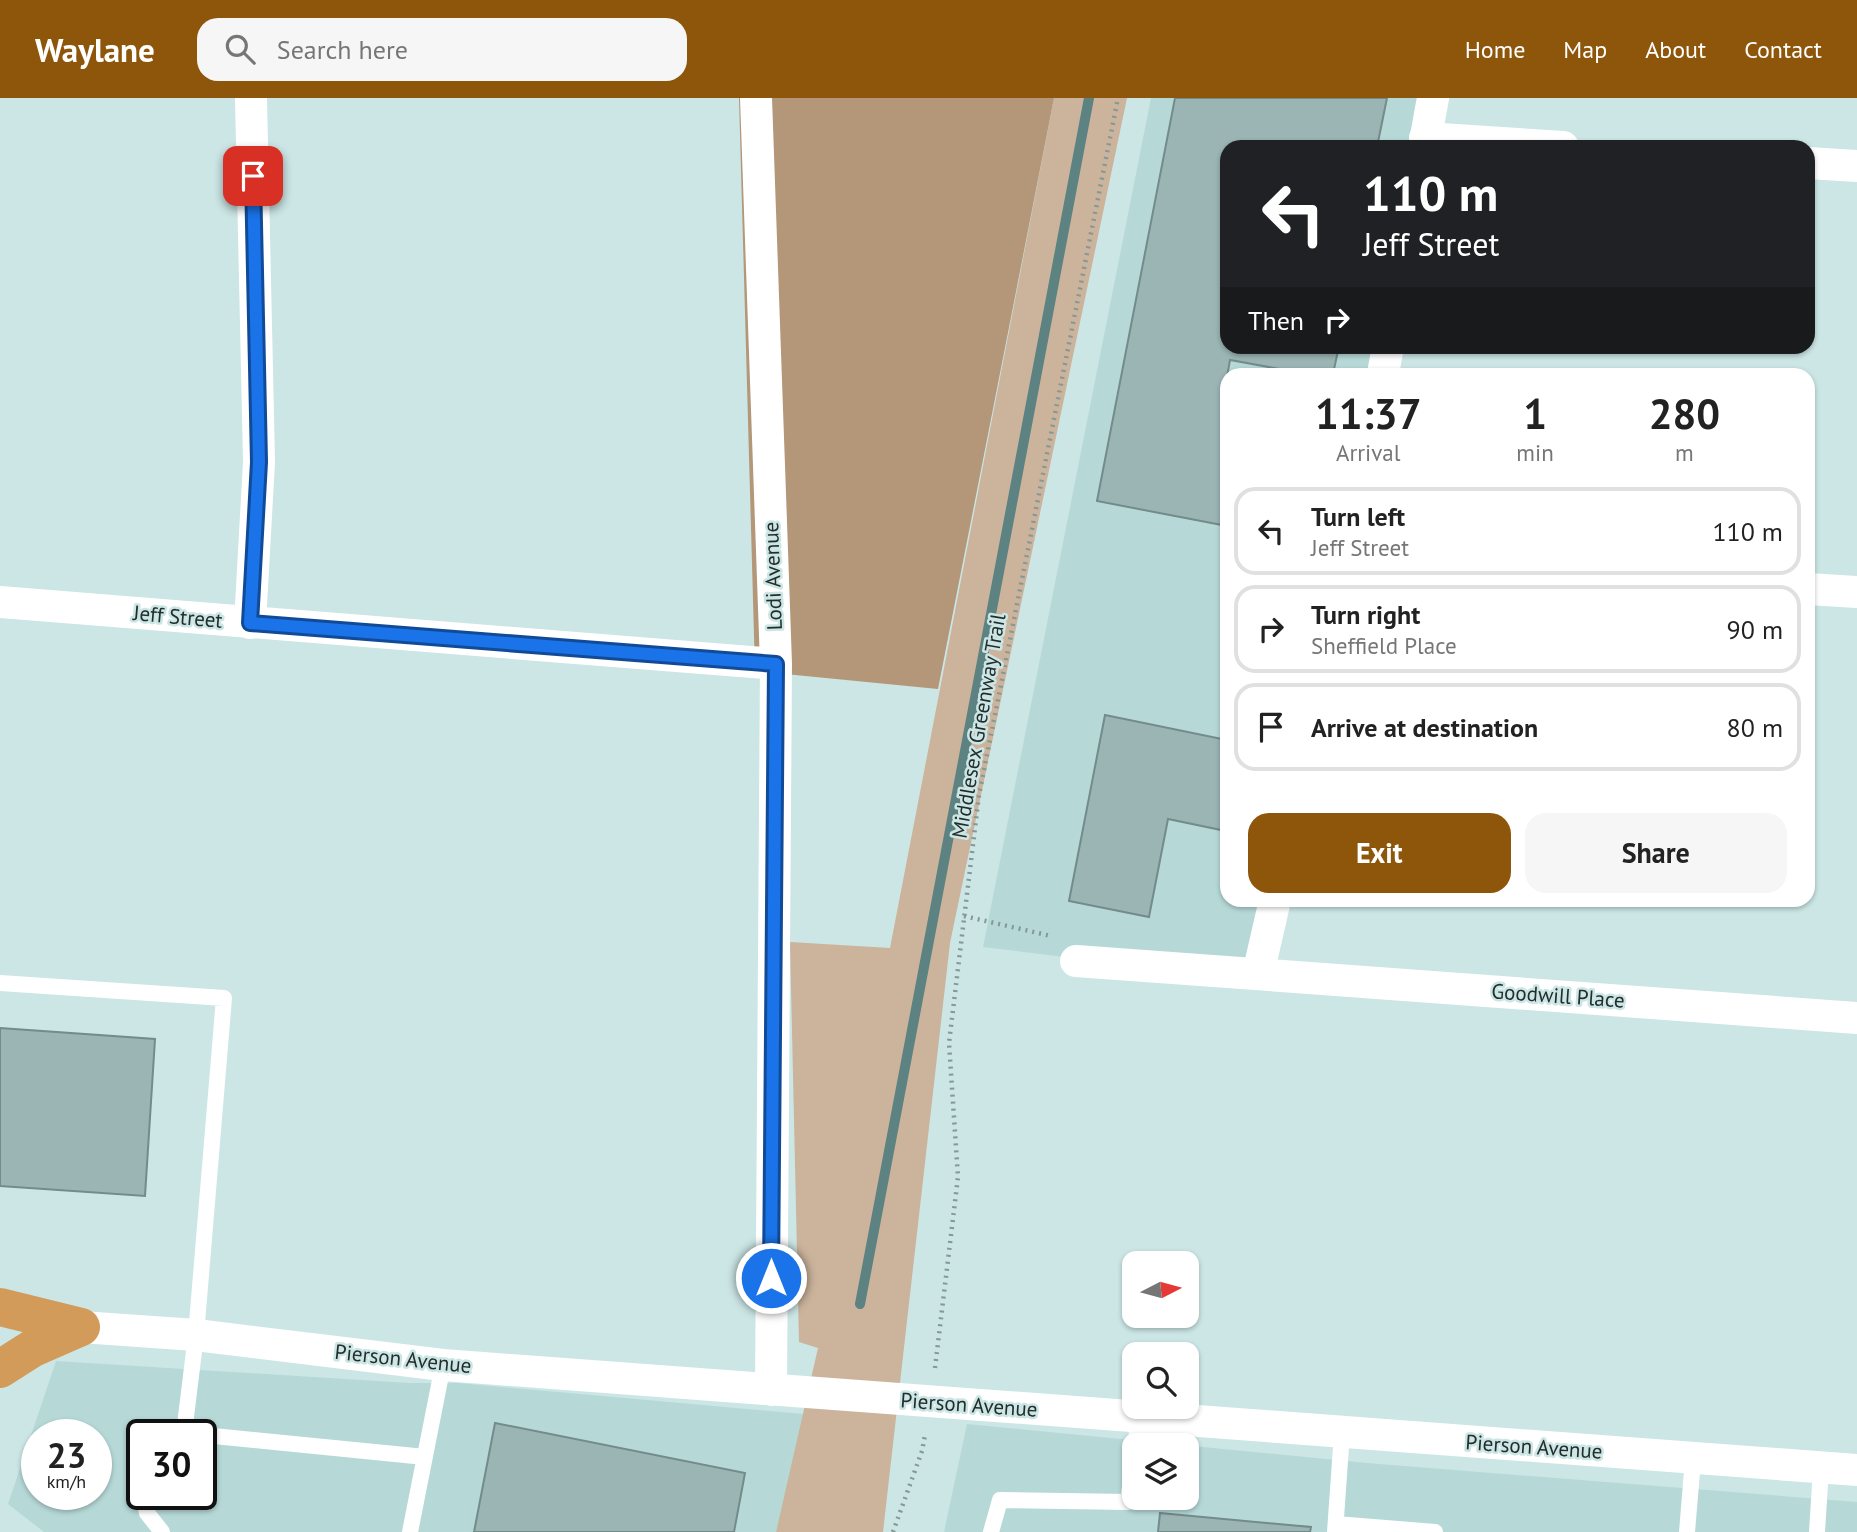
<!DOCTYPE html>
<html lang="en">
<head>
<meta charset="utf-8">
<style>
	:root { --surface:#fff; --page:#f6f6f6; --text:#222; --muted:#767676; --line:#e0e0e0; --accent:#8d560a }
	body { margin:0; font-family:"PT Sans",sans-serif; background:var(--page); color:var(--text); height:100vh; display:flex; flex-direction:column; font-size:26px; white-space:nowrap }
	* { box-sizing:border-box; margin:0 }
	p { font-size:23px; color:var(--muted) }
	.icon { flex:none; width:38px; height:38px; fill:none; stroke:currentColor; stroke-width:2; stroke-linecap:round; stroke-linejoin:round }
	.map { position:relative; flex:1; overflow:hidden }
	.details { position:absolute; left:1220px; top:270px; width:595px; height:539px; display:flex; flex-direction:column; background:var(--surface); border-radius:21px; box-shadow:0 2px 5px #0004 }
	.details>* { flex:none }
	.guide { position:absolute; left:1220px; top:42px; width:595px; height:214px; border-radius:21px; box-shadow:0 2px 5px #0004; background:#202124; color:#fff; overflow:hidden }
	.needle { width:46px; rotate:84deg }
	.buttons { position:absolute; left:1122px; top:1153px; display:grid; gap:14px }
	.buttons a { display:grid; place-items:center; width:77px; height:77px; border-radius:14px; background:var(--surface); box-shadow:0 2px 5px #0004; font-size:35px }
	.speed { position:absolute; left:21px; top:1321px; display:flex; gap:14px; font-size:35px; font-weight:700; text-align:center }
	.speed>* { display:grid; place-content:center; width:91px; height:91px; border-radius:50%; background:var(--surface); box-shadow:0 2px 5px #0004; line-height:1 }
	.speed small { font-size:18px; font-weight:400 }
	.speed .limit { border:4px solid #111; border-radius:10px; background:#fff; color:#111 }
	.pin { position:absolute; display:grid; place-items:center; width:60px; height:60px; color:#fff; margin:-30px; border-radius:14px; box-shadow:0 4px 10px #0006 }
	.me { position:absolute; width:77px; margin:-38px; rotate:0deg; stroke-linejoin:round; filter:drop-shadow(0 0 5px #0008) }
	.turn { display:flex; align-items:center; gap:24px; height:147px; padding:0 28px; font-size:32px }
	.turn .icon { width:91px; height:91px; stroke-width:2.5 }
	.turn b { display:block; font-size:49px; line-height:60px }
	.then { display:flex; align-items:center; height:66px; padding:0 28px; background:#0003; gap:14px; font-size:26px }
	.eta { display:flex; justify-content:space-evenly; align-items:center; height:119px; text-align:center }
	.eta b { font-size:42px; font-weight:700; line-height:49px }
	.action { display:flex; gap:14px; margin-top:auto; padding:14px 28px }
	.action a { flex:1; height:80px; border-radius:21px; background:var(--accent); color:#fff; font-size:28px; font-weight:700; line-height:80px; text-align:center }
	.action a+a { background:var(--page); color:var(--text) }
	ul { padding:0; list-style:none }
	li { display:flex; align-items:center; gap:21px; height:88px; margin:0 14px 10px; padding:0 14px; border:4px solid var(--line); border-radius:21px }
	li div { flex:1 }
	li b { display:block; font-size:26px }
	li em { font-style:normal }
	header { display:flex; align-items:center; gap:42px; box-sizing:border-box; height:98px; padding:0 35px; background:var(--accent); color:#fff }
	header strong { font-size:33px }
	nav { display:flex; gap:38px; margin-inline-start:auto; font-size:24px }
	.search { width:490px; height:63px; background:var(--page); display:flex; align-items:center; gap:18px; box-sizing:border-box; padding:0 24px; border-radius:21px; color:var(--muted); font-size:26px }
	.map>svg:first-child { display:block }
</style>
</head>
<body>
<header>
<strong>Waylane</strong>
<div class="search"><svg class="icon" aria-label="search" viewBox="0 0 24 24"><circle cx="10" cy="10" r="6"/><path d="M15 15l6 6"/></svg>Search here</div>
<nav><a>Home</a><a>Map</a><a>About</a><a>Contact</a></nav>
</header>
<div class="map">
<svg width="1857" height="1434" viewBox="0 0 1857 1434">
	<rect width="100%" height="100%" fill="#cbe6e5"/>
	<path fill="#b6d9d8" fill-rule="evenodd" d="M1151 0H1424L1415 49H1227V248L1376 249 1370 276H1227V802H1267L1251 882 983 849Z
		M56 1263 409 1285H458L804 1316 776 1434H44L8 1406ZM37 1337H96V1396H37ZM142 1337H201V1396H142Z
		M967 1326 1367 1365 1857 1404V1434H944ZM1134 1348H1186V1400H1134Z"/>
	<path fill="#cbb39c" d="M1054 0H1127L950 845 883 1434H776L818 1250 799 1244 790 844 890 850Z"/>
	<path fill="#b49679" d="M739 0H1054L938 591 755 573Z"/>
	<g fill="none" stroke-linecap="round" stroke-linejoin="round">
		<path stroke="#5c8281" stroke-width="10" d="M860 1206 1089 0"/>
	</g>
	<path fill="#9bb5b4" stroke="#738b8b" stroke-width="2" d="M1175 0H1387L1377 49H1227V248H1339L1333 276H1307L1230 262 1226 284 1227 428 1097 403Z
		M1105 617 1227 642V702L1221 732 1168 721 1149 819 1069 803Z
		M0 930 155 941 145 1098 0 1088Z
		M495 1325 745 1375 734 1434H474Z
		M1160 1415 1311 1429 1310 1434H1158Z"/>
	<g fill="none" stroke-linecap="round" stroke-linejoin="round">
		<path stroke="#849897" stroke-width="4.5" stroke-dasharray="2 5" stroke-linecap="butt" d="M964 818 1051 838
			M935 1270 958 1079 949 945 979 697 1118 0
			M893 1434 922 1353 925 1337"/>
		<path stroke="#fff" stroke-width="16" d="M0 885 224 900 196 1237 184 1335 182 1337
			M184 1335 425 1359
			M1135 1348 1139 1320
			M142 1363V1385
			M143 1396 147 1415 162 1434
			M1336 1426 1435 1434
			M410 1434 443 1267
			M991 1434 1000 1402 1128 1404 1134 1357
			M1335 1434 1342 1335
			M1687 1434 1693 1361
			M1817 1434 1821 1370"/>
		<path stroke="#fff" stroke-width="32" d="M756 0 776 566 771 1292
			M1425 40 1563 49
			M1424 49 1433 0
			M1808 65 1857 68
			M1383 276 1388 248
			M1808 491 1857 494
			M0 504 776 566
			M250 525 259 364 251 0
			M1076 863 1857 920
			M1258 876 1275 802
			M81 1229 196 1237 443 1267 1857 1372"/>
		<path stroke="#d29b5a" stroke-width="38" d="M0 1209 81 1229
			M0 1271 33 1250 81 1229"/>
	</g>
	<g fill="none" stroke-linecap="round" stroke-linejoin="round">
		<defs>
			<path id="route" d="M253 78 259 364 250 525 776 566 771 1180"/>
		</defs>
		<use href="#route" stroke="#114b97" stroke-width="18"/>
		<use href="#route" stroke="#1a73e8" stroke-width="12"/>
	</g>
	<g text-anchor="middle" stroke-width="5" stroke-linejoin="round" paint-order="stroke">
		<g font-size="21" fill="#232d2c" stroke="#cbe6e5">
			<text transform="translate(773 478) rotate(-92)" y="7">Lodi Avenue</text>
			<text transform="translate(178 519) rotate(5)" y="7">Jeff Street</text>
			<text transform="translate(979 628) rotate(-80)" y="7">Middlesex Greenway Trail</text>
			<text transform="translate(1558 898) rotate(4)" y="7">Goodwill Place</text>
			<text transform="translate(403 1261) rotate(6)" y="7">Pierson Avenue</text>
			<text transform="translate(969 1307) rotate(4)" y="7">Pierson Avenue</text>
			<text transform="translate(1534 1349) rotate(4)" y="7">Pierson Avenue</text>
		</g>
	</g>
</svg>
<div class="buttons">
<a><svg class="needle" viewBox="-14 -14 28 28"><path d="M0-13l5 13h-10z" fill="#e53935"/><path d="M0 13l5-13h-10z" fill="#767676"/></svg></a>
<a><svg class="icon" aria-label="search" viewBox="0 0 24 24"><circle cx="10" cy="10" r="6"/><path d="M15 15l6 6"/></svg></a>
<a><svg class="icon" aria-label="layers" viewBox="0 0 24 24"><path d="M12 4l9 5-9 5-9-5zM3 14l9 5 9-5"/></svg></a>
</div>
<div class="speed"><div>23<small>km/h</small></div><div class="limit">30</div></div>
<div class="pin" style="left:253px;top:78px;background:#d93025"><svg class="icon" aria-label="arrive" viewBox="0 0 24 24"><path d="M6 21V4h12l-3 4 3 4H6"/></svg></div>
<svg class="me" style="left:771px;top:1180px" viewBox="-20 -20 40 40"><circle r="17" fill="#1a73e8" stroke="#fff" stroke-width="3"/><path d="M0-11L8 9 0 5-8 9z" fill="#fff"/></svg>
<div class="guide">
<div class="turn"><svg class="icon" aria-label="left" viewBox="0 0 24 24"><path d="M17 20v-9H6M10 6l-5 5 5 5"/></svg><div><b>110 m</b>Jeff Street</div></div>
<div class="then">Then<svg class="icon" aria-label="right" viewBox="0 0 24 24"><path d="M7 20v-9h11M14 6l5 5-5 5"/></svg></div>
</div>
<section class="details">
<div class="eta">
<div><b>11:37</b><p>Arrival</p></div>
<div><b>1</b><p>min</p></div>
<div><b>280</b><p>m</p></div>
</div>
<ul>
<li><svg class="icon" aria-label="left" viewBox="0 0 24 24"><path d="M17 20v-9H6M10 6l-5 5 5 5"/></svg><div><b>Turn left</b><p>Jeff Street</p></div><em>110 m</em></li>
<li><svg class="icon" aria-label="right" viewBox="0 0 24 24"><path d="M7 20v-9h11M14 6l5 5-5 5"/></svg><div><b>Turn right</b><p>Sheffield Place</p></div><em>90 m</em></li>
<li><svg class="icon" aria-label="arrive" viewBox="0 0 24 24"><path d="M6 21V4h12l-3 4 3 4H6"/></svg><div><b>Arrive at destination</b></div><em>80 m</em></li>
</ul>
<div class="action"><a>Exit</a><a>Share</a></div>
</section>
</div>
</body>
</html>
